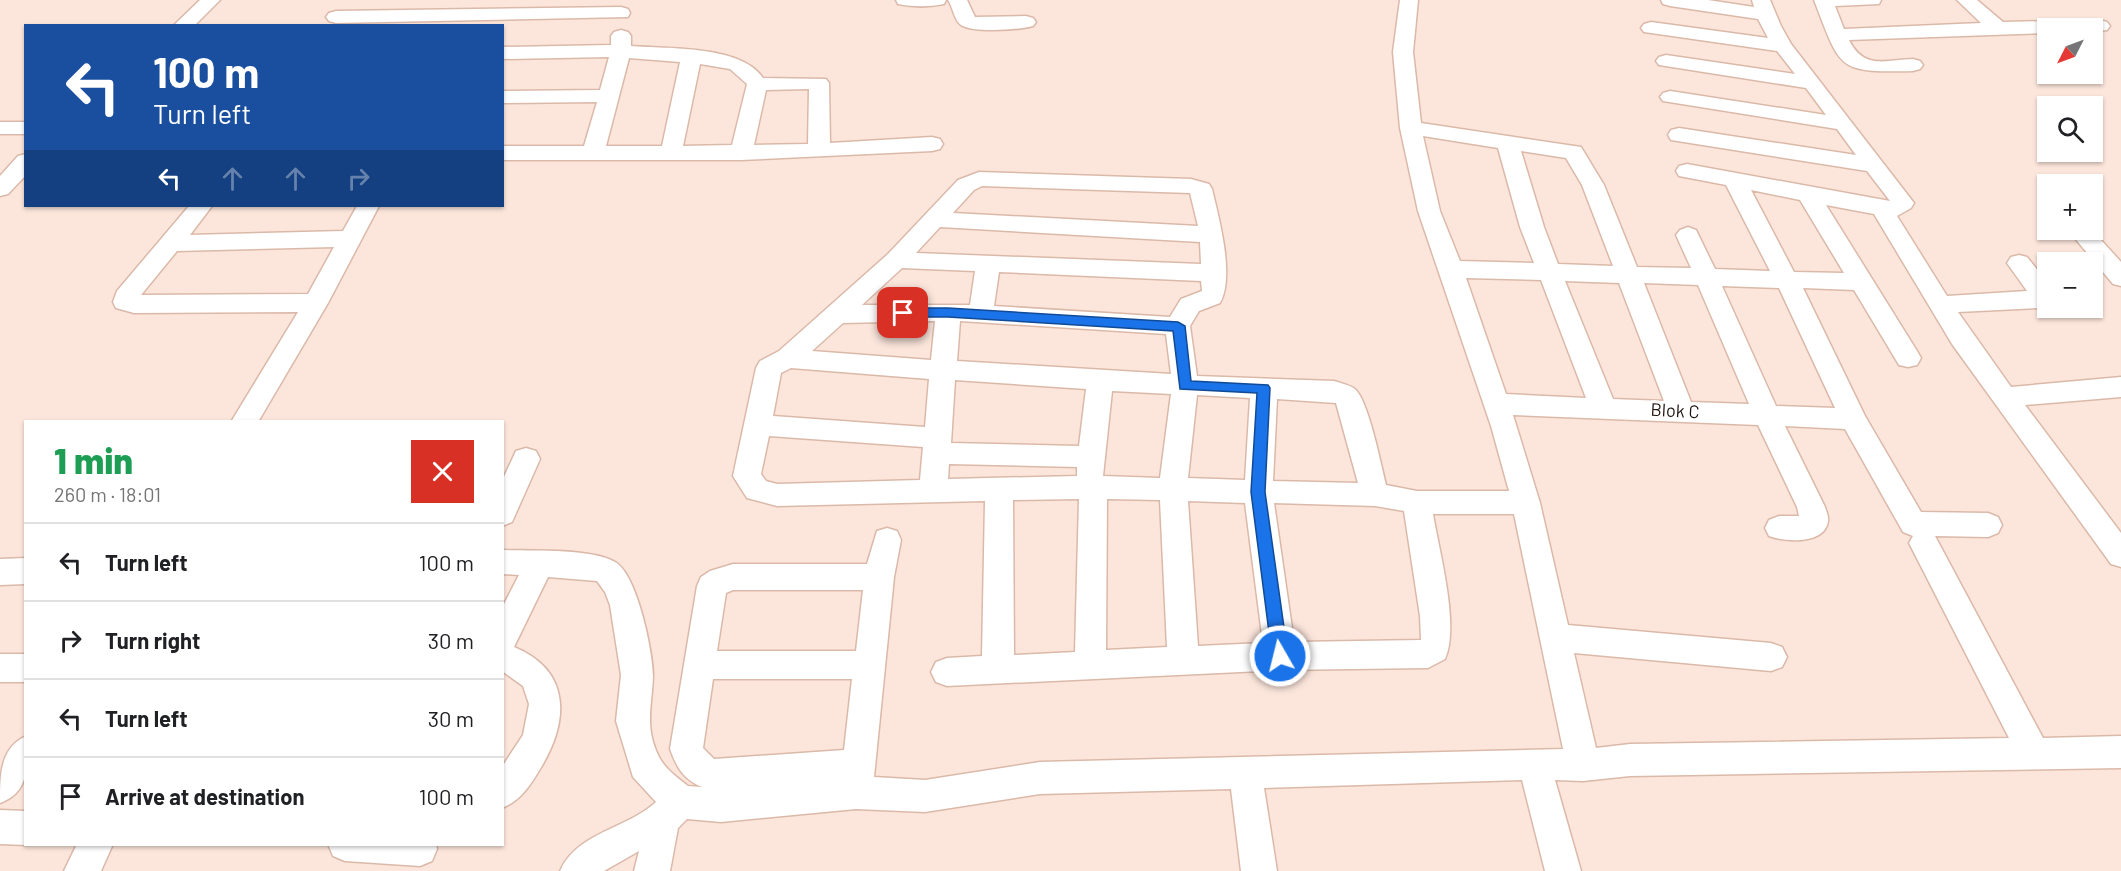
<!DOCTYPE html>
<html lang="en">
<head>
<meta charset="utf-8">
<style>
	:root { --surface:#fff; --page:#f6f6f6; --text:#202124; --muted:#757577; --line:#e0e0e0 }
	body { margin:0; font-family:Barlow,sans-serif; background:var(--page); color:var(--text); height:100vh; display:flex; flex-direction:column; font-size:22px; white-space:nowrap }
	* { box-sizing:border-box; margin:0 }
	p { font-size:20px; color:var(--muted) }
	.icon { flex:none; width:33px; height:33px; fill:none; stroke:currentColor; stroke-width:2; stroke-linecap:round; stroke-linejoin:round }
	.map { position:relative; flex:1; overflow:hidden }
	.details { position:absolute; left:24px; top:420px; width:480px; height:426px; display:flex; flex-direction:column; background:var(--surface); border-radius:0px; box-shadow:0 2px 4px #0004 }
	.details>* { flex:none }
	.top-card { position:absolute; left:24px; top:24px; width:480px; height:183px; border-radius:0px; box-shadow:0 2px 4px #0004; background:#1a4fa0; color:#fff; overflow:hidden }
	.needle { width:39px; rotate:228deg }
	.fabs { position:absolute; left:2037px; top:18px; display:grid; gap:12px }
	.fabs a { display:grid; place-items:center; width:66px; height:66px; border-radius:0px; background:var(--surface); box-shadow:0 2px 4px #0004; font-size:30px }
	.pin { position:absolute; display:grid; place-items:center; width:51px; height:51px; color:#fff; margin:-26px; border-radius:12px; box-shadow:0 3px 9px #0006 }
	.me { position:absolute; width:66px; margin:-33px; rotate:352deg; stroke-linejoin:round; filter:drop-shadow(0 0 4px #0008) }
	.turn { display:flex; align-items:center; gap:21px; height:126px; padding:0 30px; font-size:27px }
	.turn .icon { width:78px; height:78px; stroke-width:2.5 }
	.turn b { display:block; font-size:42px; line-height:51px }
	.lanes { display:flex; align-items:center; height:57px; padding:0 30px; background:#0003; justify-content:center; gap:30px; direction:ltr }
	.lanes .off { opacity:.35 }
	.round { display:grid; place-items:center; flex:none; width:63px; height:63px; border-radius:0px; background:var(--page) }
	.head { display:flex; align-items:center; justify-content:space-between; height:102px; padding:0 30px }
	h1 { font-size:36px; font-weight:800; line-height:45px; color:#1e9e55 }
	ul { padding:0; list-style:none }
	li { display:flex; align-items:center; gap:18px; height:78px; padding:0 30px; border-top:2px solid var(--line) }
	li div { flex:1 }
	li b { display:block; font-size:22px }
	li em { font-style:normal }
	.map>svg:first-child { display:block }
</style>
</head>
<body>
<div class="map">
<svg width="2121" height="871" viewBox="0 0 2121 871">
	<rect width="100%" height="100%" fill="#fce6dc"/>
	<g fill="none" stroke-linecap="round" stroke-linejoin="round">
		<defs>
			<path id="minor" d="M200 0H220L194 26H173Z
				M896 0H946L944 4C930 7 912 7 898 4Z
				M948 0H967L975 17 1026 16 1033 18 1036 22 1033 26C1019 30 973 33 961 25 954 20 953 7 948 0Z
				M1400 0H1418L1413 52 1421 123 1581 147 1604 185 1637 267 1691 268 1676 235 1680 230 1688 227 1696 230 1715 269 1770 271 1726 185 1679 176 1676 171 1679 166 1687 164 1890 201 1867 171 1671 140 1668 135 1671 130 1679 128 1856 155 1837 129 1663 101 1660 97 1663 93 1670 91 1826 115 1806 88 1659 65 1656 61 1659 57 1666 55 1795 74 1777 51 1644 32 1641 28 1644 24 1651 22 1768 38 1758 19 1670 6 1663 4 1661 0H1708L1754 7 1752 0H1770L1781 26 1791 44 1914 203 1911 208 1897 216 1947 296 2027 291 2007 263 2011 257 2019 255 2027 257 2048 283V305L2038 308 1958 312 2011 387 2121 377V397L2025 405 2121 533V567L2111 564 1952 344 1874 214 1826 205 1917 351 1921 358 1917 365 1908 367 1899 365 1854 290 1803 288 1865 416 1921 512 1988 513 1998 517 2002 525 1998 533 1988 537 1935 536 2043 738 2121 736V768L1630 776 1583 781 1555 780 1581 871H1545L1522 780 1264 788 1277 871H1241L1231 789 1040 794 925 812 856 809 721 822 687 819 678 828 670 871H634L639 851 604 871H560C577 832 627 829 656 802L633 777 616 721 621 675 610 605 605 592 597 581 548 577 514 647C572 671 569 722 540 769 530 786 520 801 502 808V767L523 735 529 704 523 686 502 671V608L519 575 502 574V550C530 551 592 548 615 562 637 574 653 652 653 676 652 706 644 727 659 757 665 769 678 778 688 786L702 787C683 779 677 768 670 749L697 586 701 577 710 571 733 564H867L877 531 887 528 897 531 901 540 894 577 874 777 925 780 1040 762 1563 749 1514 514H1433C1439 551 1460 626 1445 659L1428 668 1280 670 947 686 936 682 931 672 936 662 947 658 982 656 985 501 777 506 747 498 733 476 756 368 760 361 779 351 888 254 958 180 979 172 1191 179 1209 184 1212 189C1219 219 1235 276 1220 303L1199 311 1190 326 1197 376 1334 381C1340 383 1351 385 1356 390 1369 404 1381 465 1386 485L1417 491H1509L1491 426 1418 211 1400 128 1393 52ZM1423 136 1498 148 1520 227 1534 263 1460 261 1440 211ZM1521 151 1566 158 1582 185 1613 266 1558 264 1544 227ZM982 186 1190 193 1198 226 953 213 974 190ZM1751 190 1800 200 1844 273 1794 272ZM940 227 1200 242 1201 264 916 253ZM902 268 975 271 970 305H862ZM999 272 1201 281 1202 291 1181 299 1170 317 994 306ZM1466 278 1541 280 1586 398 1506 394ZM1565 281 1619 283 1664 401 1613 399ZM1644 283 1698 285 1749 404 1691 402ZM1722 286 1779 288 1835 408 1776 406ZM935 321 931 360 812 351 843 323ZM960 321 1166 334 1171 374 957 361ZM791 368 929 379 925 427 773 416 781 373ZM955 380 1086 389 1079 446 951 443ZM1112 391 1171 394 1160 478 1103 476ZM1197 395 1250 398 1245 480 1188 478ZM1277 399 1336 403 1358 483 1273 481ZM1513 415 1758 425 1797 507 1799 516H1779L1769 520 1765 528 1769 536C1784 542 1825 545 1828 521 1829 517 1826 511 1825 507L1785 426 1845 429 1903 532 1913 536 1909 543 2009 738 1630 744 1596 748 1574 653 1771 671 1782 667 1787 657 1782 647 1771 643 1568 625 1540 503ZM769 436 923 447 920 480 777 484 766 481 761 474ZM949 464 1077 467V476L948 479ZM1079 499 1075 652 1014 655 1013 500ZM1107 499 1160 500 1167 647 1106 650ZM1188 501 1245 503 1263 643 1198 646ZM1274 503 1375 506 1404 511 1420 616 1421 640 1294 642ZM733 590H863L856 651H717L726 593ZM713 679H852L844 750 714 759 703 748Z
				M1814 0H1881L1879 4 1835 6 1844 29 1981 23 1957 0H1977L2003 22 2100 20 2107 22 2110 26 2107 30 2092 32V28H2048V33L1849 40C1864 70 1885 60 1913 59L1920 61 1923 65 1920 69 1913 71C1836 73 1841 69 1814 0Z
				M621 7 628 9 630 13 628 17 336 23 329 21 326 17 329 13 336 11Z
				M621 30 628 32 631 36V46C668 49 741 45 763 78L826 79 829 83 830 143 932 137 940 139 943 144 940 149 932 151 741 160H502V146H584L597 102 502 103V91L600 90 609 57 502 59V47L611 45V36L614 32ZM629 58 680 62 662 146H606ZM700 64 730 69 747 84 732 145 683 146ZM809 89 808 144 754 145 766 90Z
				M0 122H26V134H0Z
				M26 154V175L8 194 0 196V176L18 156Z
				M189 206H212L190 235 343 231 357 206H379L328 303 258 422H231L298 312 134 313 116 308 113 302 117 291ZM334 247 308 294 141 295 177 251Z
				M2068 230H2092L2121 262V286L2113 284Z
				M526 448 536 451 540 459 512 522 502 526V481L516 451Z
				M26 558V584L0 585V559Z
				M0 654H26V682H0Z
				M26 736C26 764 32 791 0 803 0 775 0 748 26 736Z
				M0 810 26 811V844H27L26 845 0 844Z
				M77 844H113L101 871H64Z
				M328 844H436L437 849 432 861 420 866 345 861 333 856Z"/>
		</defs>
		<use href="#minor" stroke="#dbb9a9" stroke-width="3"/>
		<use href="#minor" fill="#fff" fill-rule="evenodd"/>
	</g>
	<path fill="#1a73e8" stroke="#114b97" stroke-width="1.5" d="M903 308H948L1178 322 1185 326 1191 381 1268 385 1270 388 1265 492 1288 656 1286 661 1280 663 1275 661 1272 656 1251 492 1257 393 1180 389 1173 331 948 317H903L896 313Z"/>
	<g text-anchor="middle" stroke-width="6" stroke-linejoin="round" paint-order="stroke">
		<g font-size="18" fill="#1c110b" stroke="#fff">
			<text transform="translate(1675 411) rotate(3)" y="6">Blok C</text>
		</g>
	</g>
</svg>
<div class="fabs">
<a><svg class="needle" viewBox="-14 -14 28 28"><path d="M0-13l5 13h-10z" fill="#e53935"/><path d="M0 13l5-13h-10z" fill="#757577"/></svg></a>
<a><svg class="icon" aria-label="search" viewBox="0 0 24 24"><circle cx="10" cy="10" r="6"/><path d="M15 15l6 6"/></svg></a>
<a>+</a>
<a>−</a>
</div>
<div class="pin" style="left:903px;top:313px;background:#d93025"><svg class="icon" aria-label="arrive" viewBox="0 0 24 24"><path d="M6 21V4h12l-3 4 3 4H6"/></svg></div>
<svg class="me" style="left:1280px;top:656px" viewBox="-20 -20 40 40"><circle r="17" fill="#1a73e8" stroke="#fff" stroke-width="3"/><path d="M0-11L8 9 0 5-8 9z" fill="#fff"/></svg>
<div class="top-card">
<div class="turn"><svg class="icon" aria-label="left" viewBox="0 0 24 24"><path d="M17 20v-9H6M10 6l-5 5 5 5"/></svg><div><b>100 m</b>Turn left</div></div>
<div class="lanes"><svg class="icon" aria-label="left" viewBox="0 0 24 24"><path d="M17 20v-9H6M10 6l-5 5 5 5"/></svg><svg class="icon off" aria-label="ahead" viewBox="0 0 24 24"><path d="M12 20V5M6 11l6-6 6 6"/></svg><svg class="icon off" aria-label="ahead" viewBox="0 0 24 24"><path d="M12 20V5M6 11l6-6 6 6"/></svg><svg class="icon off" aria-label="right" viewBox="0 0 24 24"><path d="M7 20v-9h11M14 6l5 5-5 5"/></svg></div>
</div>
<section class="details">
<div class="head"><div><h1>1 min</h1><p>260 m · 18:01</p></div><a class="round" style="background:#d93025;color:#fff"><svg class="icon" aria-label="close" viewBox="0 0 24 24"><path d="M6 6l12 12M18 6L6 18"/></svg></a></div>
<ul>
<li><svg class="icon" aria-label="left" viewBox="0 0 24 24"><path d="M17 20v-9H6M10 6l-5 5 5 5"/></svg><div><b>Turn left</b></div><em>100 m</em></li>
<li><svg class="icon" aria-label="right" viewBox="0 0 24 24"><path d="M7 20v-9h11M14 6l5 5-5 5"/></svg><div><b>Turn right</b></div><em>30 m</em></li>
<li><svg class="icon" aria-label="left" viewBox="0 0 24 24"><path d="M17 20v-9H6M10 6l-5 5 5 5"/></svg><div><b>Turn left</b></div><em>30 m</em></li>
<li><svg class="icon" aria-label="arrive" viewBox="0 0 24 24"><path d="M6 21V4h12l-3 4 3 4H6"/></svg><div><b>Arrive at destination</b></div><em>100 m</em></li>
</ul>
</section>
</div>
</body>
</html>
